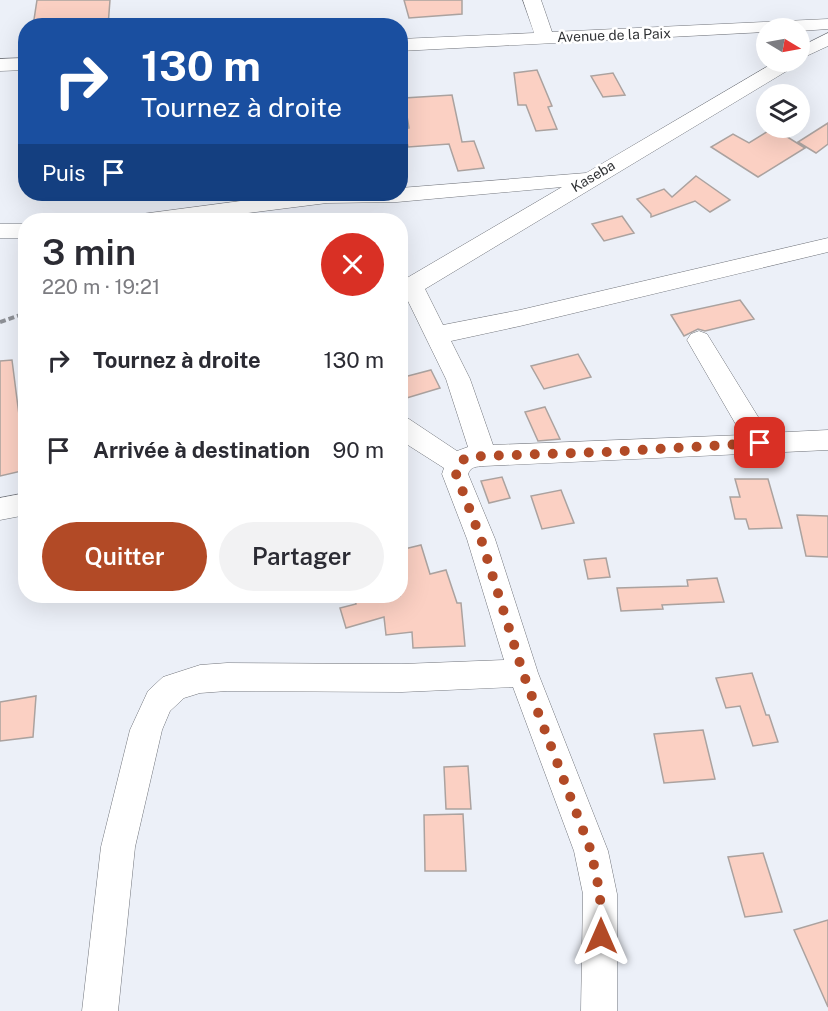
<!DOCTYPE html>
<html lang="fr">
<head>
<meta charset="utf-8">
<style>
	:root { --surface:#fff; --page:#f2f2f3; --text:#2b2b33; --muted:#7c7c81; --accent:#b24a26 }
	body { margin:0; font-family:"Public Sans",sans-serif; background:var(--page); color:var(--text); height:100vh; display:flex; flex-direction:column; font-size:22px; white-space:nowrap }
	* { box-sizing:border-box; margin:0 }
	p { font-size:20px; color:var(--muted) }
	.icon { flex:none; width:33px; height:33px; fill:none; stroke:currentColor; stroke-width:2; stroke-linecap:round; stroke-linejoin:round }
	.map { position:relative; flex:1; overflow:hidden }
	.side { position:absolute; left:18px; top:213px; width:390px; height:390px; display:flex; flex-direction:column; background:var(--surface); border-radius:24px; box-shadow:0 6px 24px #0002 }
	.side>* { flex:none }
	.guide { position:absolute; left:18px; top:18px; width:390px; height:183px; border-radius:24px; box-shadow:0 6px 24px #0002; background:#1a4fa0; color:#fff; overflow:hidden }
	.needle { width:39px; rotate:100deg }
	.fabs { position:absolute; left:756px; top:18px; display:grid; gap:12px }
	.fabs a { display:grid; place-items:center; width:54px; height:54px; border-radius:50%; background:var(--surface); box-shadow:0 6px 24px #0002; font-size:30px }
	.pin { position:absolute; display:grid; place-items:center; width:51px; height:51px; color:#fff; margin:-26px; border-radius:12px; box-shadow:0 3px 9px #0006 }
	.me { position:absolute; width:66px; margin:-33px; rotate:0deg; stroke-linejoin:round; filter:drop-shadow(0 0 4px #0008) }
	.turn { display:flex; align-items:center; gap:21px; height:126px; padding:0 24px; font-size:27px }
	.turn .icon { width:78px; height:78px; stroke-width:2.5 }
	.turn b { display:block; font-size:42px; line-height:51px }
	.then { display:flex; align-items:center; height:57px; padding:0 24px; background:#0003; gap:12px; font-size:22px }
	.round { display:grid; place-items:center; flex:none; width:63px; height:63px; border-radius:32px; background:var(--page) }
	.headline { display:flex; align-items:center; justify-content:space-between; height:102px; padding:0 24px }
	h1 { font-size:36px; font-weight:600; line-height:45px }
	.button { display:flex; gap:12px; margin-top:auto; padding:12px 24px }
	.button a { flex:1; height:69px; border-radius:36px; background:var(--accent); color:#fff; font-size:24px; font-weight:600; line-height:69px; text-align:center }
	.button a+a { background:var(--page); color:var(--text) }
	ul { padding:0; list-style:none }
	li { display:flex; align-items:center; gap:18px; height:90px; padding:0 24px }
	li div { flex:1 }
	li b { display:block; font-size:22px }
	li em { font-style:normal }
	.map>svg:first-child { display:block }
</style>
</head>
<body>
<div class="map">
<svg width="828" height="1011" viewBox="0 0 828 1011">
	<rect width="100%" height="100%" fill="#ecf0f8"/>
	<path fill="#fbd0c3" stroke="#aba29f" stroke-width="1.5" d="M37 0H110L108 26H33Z
		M404 0H462V14L409 18Z
		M537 70 552 106 548 107 557 129 536 131 526 105H518L514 73Z
		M613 73 625 95 603 97 591 76Z
		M452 95 462 142 474 141 484 168 458 171 449 144 408 147 404 129 409 128 404 98Z
		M828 123V144L816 153 798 142Z
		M773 128 805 148 758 177 711 147 733 134 749 143Z
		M696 176 730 200 710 212 695 201 651 217V214L637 199 664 189 672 197Z
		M622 216 634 233 604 241 592 224Z
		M740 300 754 319 705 331 698 329 684 336 671 315Z
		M578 354 591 377 544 389 531 366Z
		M12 360 26 470 0 476V361Z
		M431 370 440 388 400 400V378Z
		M545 407 560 439 538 441 525 412Z
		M502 477 510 498 489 503 481 481Z
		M735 479H768L782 528 749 529 746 519H735L730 497H740Z
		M561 490 574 523 542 529 531 496Z
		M797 515 828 516V557L806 556Z
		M421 545 430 574 446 570 457 603H461L465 646 413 648 412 632 386 635 384 617 346 628 340 608 356 604 355 599 400 596V550Z
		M606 558 610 577 588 579 584 560Z
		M717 578 724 602 662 605 663 609 621 611 617 588 688 586 687 580Z
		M752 673 766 715H769L778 742 753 746 740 706 726 708 716 678Z
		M36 696 33 737 0 741V702Z
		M703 730 715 779 664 783 654 734Z
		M468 766 471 809H446L444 767Z
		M463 814 466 871H425L424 815Z
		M763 853 782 912 745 917 728 857Z
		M828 920V1007L794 930Z"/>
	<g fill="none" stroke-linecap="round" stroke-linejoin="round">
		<defs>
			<path id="minor" d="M523 0H541L552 32 828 19V29L800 31V28H766V32L400 51V39L534 33Z
				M828 33V46L800 59V47Z
				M26 58V70L0 71V59Z
				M775 62H797L795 66 425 289 443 325 520 310 828 238V252L520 326 451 341 470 379 493 445 742 435 687 340 691 334 699 331 707 334 768 433 828 430V450L484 466C476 467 471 466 468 474L495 539 538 673 608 851 617 894V1011H581L583 894 574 851 513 687 402 692 227 691 200 693 184 698 170 711 162 730 135 847 118 1011H82L101 847 130 730 148 691 163 677 200 665 227 663 402 664 504 660 467 539 442 474 444 468 400 440V416L409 419 457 451 468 447 446 379 407 299 400 301V282L562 187 397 202 327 203 193 220H131L134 215 293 194H400V188L586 173Z
				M0 224H26V238H0Z
				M26 493V515L0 520V498Z"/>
		</defs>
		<use href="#minor" stroke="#71747b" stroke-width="1"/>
		<path stroke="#8e9197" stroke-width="4" stroke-dasharray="6 3" stroke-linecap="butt" d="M0 322 26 313"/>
		<use href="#minor" fill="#fff" fill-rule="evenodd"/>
	</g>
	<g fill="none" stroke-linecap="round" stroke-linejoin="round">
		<path stroke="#b24a26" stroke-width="10" stroke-dasharray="0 18" d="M601 936 600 894 591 851 523 673 481 539 456 474 458 464 467 457 484 456 606 452 760 443"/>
	</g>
	<g text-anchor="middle" stroke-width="5" stroke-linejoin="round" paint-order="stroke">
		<g font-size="14" fill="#323437" stroke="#fff">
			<text transform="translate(614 35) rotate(-2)" y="5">Avenue de la Paix</text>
			<text transform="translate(593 176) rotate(-31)" y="5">Kaseba</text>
		</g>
	</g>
</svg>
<div class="fabs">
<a><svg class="needle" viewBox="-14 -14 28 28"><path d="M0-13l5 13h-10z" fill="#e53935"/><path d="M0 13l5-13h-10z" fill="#7c7c81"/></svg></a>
<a><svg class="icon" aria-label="layers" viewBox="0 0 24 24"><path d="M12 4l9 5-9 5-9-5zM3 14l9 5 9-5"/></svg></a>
</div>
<div class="pin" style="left:760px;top:443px;background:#d93025"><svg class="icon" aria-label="arrive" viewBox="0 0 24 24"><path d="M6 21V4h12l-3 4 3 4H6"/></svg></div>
<svg class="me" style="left:601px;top:936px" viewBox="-20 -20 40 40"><path d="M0-17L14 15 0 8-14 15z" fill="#b24a26" stroke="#fff" stroke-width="4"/></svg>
<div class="guide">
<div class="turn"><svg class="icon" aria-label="right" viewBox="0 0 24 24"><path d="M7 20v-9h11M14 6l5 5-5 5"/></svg><div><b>130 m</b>Tournez à droite</div></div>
<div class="then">Puis<svg class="icon" aria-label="arrive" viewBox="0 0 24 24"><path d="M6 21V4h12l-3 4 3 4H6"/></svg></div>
</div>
<section class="side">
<div class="headline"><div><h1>3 min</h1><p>220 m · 19:21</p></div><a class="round" style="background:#d93025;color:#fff"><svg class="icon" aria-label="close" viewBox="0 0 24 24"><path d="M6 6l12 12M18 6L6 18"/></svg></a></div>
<ul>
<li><svg class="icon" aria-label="right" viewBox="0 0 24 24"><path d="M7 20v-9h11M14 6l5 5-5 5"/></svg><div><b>Tournez à droite</b></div><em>130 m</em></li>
<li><svg class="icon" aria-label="arrive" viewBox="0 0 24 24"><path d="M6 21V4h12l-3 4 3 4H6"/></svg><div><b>Arrivée à destination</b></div><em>90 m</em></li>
</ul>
<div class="button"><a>Quitter</a><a>Partager</a></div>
</section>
</div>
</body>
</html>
